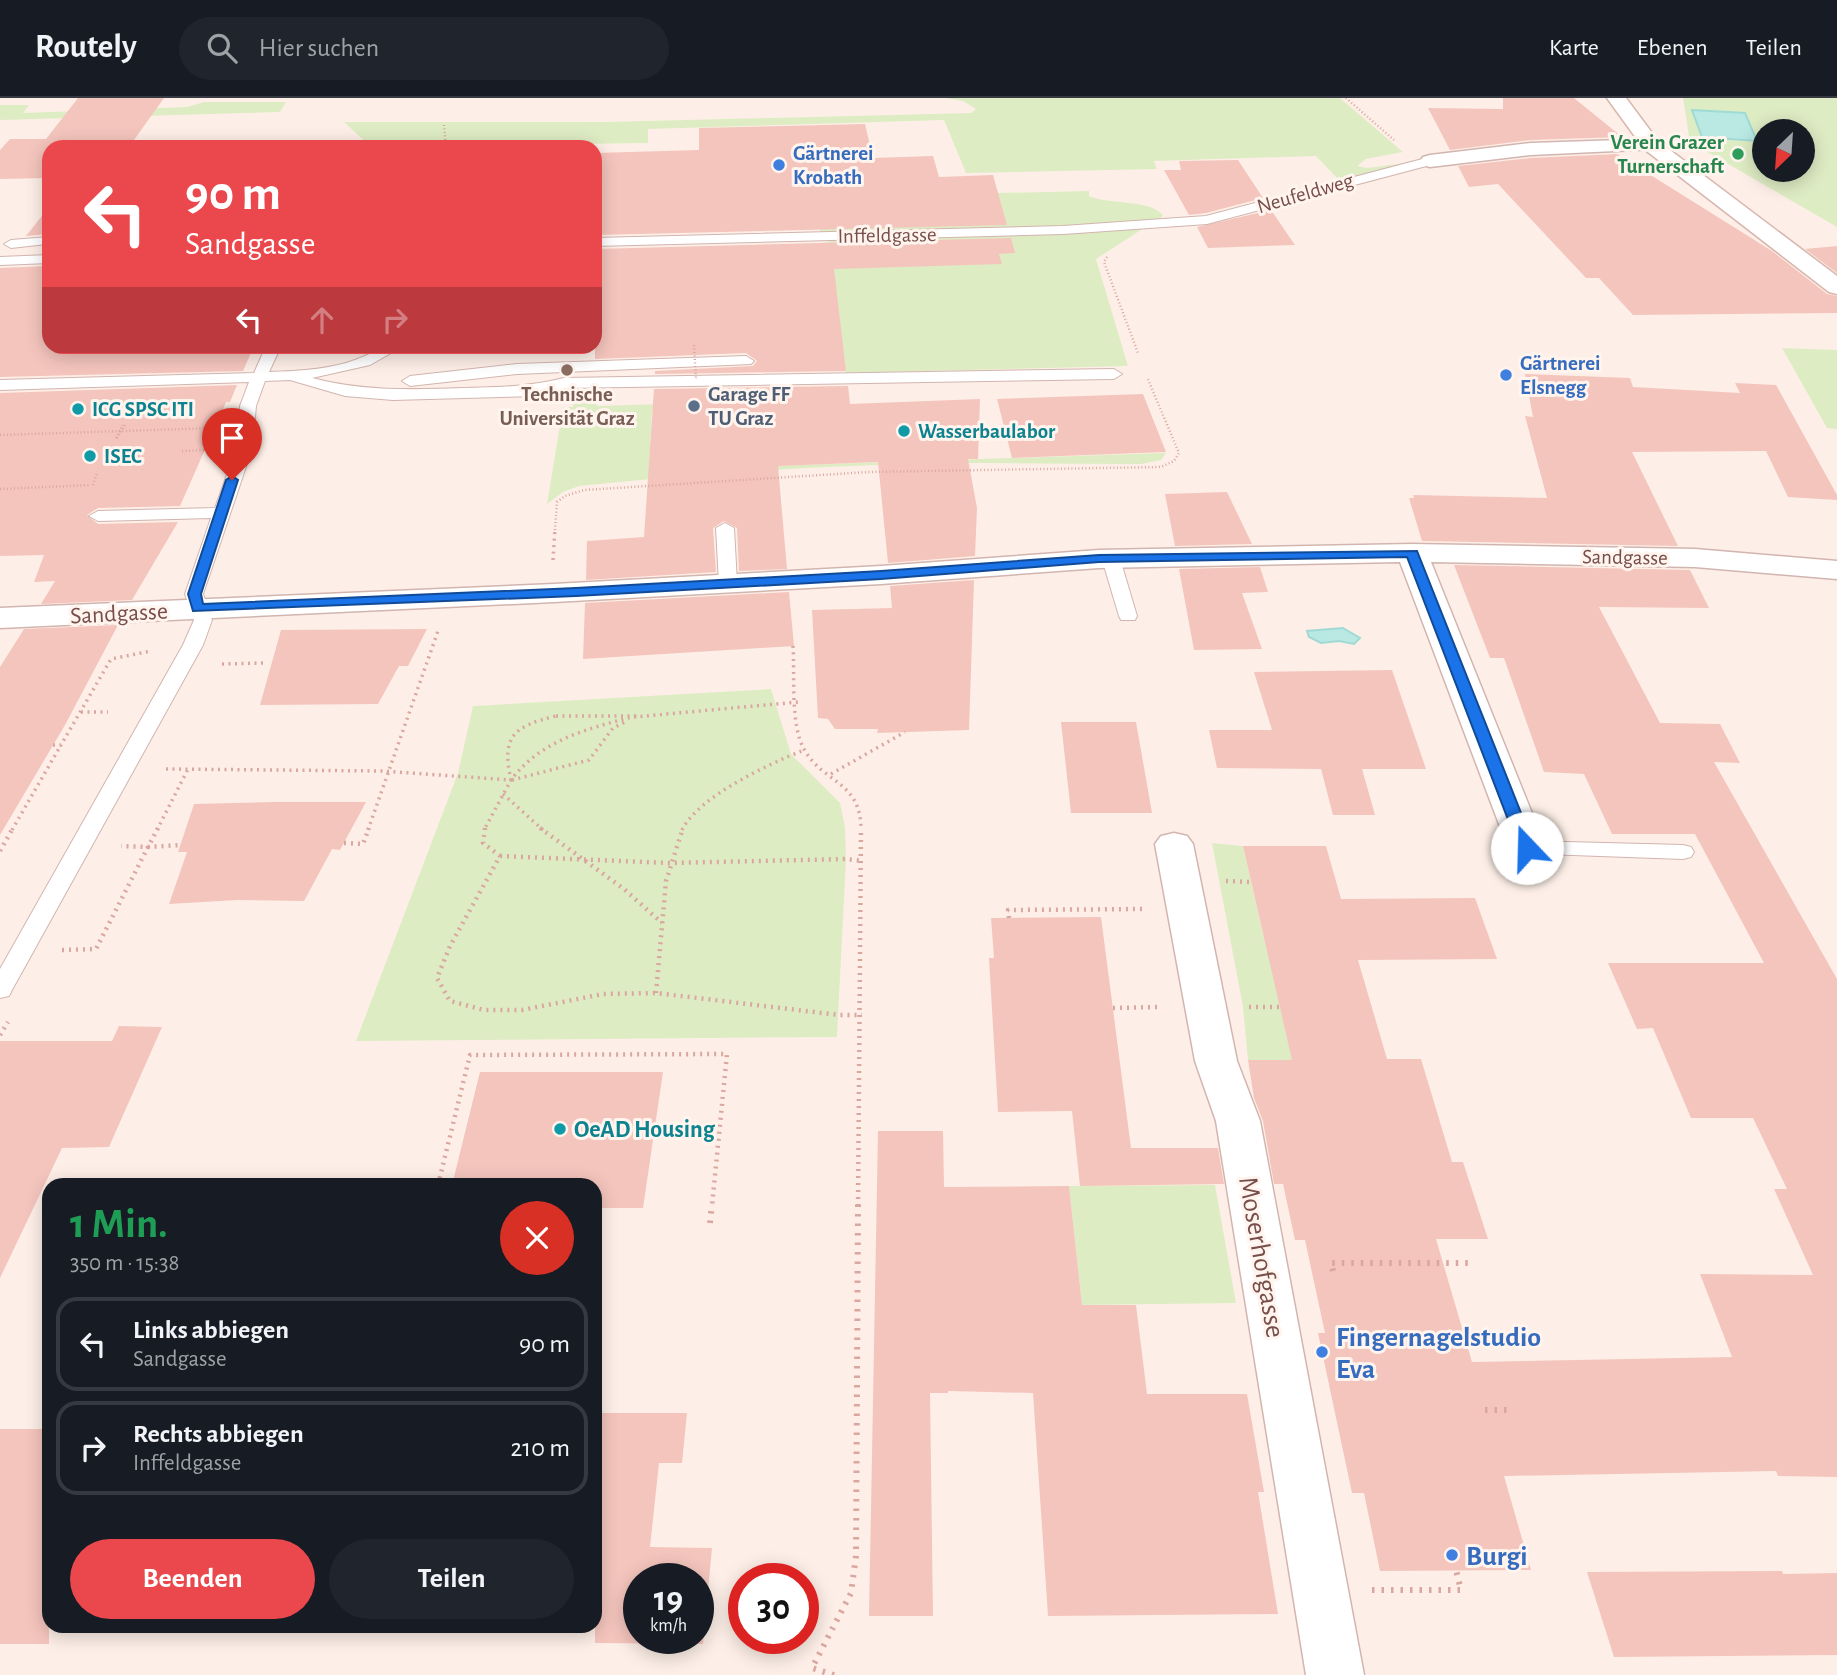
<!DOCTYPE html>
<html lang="de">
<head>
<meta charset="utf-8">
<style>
	:root { --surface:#171b24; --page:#20242c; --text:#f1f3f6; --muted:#9ea1a6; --line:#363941; --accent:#eb484e }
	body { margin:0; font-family:"Alegreya Sans",sans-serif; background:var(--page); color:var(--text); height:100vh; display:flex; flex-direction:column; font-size:26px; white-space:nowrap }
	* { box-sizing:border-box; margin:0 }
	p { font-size:23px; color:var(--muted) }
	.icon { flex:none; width:38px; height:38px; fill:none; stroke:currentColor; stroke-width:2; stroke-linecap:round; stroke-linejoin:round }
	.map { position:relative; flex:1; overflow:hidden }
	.side { position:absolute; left:42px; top:1080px; width:560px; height:455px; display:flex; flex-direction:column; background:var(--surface); border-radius:21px; box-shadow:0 4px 18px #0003 }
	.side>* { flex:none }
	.guide { position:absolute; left:42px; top:42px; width:560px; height:214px; border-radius:21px; box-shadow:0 4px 18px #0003; background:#eb484e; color:#fff; overflow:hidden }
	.needle { width:46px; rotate:205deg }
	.controls { position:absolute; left:1752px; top:21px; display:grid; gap:14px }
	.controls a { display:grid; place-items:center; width:63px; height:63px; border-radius:50%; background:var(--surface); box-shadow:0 4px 18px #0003; font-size:35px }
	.speed { position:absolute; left:623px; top:1465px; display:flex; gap:14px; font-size:35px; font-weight:700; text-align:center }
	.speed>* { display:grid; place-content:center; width:91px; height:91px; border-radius:50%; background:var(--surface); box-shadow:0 4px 18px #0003; line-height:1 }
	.speed small { font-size:18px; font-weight:400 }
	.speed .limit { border:10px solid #d22; background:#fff; color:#111 }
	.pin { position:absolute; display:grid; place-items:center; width:60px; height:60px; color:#fff; margin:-72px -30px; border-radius:50% 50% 50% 0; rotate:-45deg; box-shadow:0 0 7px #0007 }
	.pin .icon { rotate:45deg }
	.me { position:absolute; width:77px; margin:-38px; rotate:339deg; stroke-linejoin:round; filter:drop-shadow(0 0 5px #0008) }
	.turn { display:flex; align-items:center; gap:24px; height:147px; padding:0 28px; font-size:32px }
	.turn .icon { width:91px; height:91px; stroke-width:2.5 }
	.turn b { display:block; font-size:49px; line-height:60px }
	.lanes { display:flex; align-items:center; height:66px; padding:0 28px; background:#0003; justify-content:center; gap:35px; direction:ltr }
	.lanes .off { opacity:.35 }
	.round { display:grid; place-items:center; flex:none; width:74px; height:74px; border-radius:37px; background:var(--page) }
	.headline { display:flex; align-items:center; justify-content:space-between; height:119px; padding:0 28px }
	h1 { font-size:42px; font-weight:700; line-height:52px; color:#1e9e55 }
	.action { display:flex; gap:14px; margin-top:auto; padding:14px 28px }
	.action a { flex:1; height:80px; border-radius:42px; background:var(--accent); color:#fff; font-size:28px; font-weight:700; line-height:80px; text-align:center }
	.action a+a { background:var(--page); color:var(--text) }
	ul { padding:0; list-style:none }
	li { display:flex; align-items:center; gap:21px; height:94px; margin:0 14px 10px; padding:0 14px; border:4px solid var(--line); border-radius:21px }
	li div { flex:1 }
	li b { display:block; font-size:26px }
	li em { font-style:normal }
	header { display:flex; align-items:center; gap:42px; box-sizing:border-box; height:98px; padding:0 35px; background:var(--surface); border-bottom:2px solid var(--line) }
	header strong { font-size:33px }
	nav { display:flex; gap:38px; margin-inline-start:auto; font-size:24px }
	.search { width:490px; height:63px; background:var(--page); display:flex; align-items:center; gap:18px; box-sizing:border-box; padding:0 24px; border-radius:38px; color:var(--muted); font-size:26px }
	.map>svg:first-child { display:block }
</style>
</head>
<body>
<header>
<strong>Routely</strong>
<div class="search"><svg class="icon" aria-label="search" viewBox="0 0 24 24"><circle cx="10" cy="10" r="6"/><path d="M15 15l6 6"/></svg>Hier suchen</div>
<nav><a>Karte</a><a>Ebenen</a><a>Teilen</a></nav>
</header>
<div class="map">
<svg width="1837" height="1577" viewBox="0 0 1837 1577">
	<rect width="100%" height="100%" fill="#fdefe7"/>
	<path fill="#deecc4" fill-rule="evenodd" d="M946 0H1340L1403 54 1366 61 1357 68 1367 70 1414 64 1363 77 1337 80 1316 58 1154 63 1157 71 966 75 944 22 648 31V45L371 49 344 24H607L971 15 976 11 963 3Z
		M1683 0H1837V129L1690 44ZM1764 33H1802V72H1764Z
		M204 4H286L280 14 0 22V7H29L23 15 187 9Z
		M1089 93V98C1110 107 1149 101 1163 117L1160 121 1131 125 922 134H820V126L595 104Z
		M1144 130 1096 161 1128 268 846 275 839 219 813 149 830 143Z
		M1782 250 1837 252V331L1827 330Z
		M598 297 597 308 659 306 683 311 652 312 649 372 1166 355 1161 362 1141 366C1086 366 1031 365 976 365 844 366 710 374 579 388L563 394 547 406 563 309H573L575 298Z
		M771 591 791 656 840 705 845 729 846 761 837 939 356 943 458 675 473 608Z
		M1212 745 1243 748 1264 841 1373 962H1248L1243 909Z
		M1215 1087 1236 1205 1082 1207 1069 1088Z"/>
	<path fill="#bae8e3" stroke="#a0dad4" stroke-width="2" d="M1692 12 1745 15 1757 43 1702 39Z
		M1343 530 1360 540 1354 546 1339 543 1321 545 1309 539 1307 533Z"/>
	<path fill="#f4c5bd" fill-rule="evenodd" d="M78 0H164L129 49H49V80L0 81V52L10 41H46Z
		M1503 0H1574L1622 39 1531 42 1450 52 1428 10 1503 11Z
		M865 26 873 60 933 58 939 79 993 77 1007 127 595 137V55L699 52V30Z
		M1617 56 1772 153 1827 196 1837 198V215L1633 217 1599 180H1586L1498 86 1469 89 1458 68 1531 60Z
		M1238 62 1263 100 1206 115 1189 117 1164 72H1181L1179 63Z
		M49 109V136L26 138Z
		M1271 112 1295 147 1208 150 1197 129Z
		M1011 140 1015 155 999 156 1002 166 834 171 846 273 655 276V273L753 268 757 263 746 255 595 261V151Z
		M1837 148V175L1805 151Z
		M49 168V248H254L243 273 0 279V170Z
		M1525 276 1630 280 1633 289 1740 295 1735 285 1776 287 1837 397V402L1788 399 1766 353 1632 354 1678 448 1422 443 1409 400H1414L1413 397 1547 400 1525 318 1533 319Z
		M237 287 230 304H226L180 408 98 410 87 417 98 426 178 424 132 502 41 506 55 483 34 484 44 457 0 458V295Z
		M848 288 850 306 980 301 978 361H968L977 410 975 458 888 465 878 364 778 368 787 471 739 473 737 430 724 423 713 430 716 474 586 482 587 443 644 439 654 291Z
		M1143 296 1166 354 1012 360 997 301Z
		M1227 394 1252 446 1175 448 1165 396Z
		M1454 467 1690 472 1709 510 1599 509 1660 625 1720 626 1740 665 1714 664 1837 881V1379L1778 1378 1776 1373 1504 1378 1531 1472 1380 1473 1364 1395H1352L1318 1235H1325L1305 1142H1295L1283 1086H1274L1263 1023 1254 1000 1248 962H1292L1243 748H1326L1341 801 1475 800 1497 861 1358 862 1387 961H1421L1452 1064H1463L1488 1141H1436L1472 1264 1732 1259 1700 1176 1813 1177 1774 1091H1787L1753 1020H1691L1653 930 1637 931 1608 865H1764L1695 736H1612L1584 676 1544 674 1504 560H1490Z
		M1260 469 1268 494 1242 495 1262 551 1194 552 1179 471Z
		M974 482 969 632 877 635 878 631H835L828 621 818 620 812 512 892 510 890 488Z
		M789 494 794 548 583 561 585 505Z
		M118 527 65 627 0 737V569L24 531Z
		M427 531 408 568H399L378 606 260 607 281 532Z
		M1392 572 1426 671H1362L1375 717H1333L1321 671 1217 670 1209 632H1272L1254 574Z
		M1061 624H1136L1152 715H1071Z
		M274 704H366L340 752 332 751 304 803 237 802 169 806 187 754H178L194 706Z
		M1101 819 1131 1050H1218L1224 1086 1080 1088 1072 1013 998 1014 989 860H994L991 820Z
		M119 928 162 929 109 1049 62 1050 0 1180V943H112Z
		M480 974H663L643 1110H595V1087H452Z
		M878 1033H943L944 1089 1069 1088 1082 1207H1136L1147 1296H1247L1264 1394H1258L1278 1516 1048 1518 1033 1295 948 1293V1295H930L933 1518H869Z
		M595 1315H687L682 1365H659L650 1449 712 1450 703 1546 595 1545ZM639 1480H698V1540H639Z
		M0 1331H49V1546H0Z
		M1782 1473 1783 1476 1837 1475V1557L1614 1559 1587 1474Z"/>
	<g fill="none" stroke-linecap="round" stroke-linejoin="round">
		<defs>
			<path id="lane" d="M1430 59 1436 63 1434 66 1207 126 1063 136 595 148V140L1063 128 1206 118Z
				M49 139 47 146 11 150 4 146 11 142Z
				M49 157V165L0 167V159Z
				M266 248H281L269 274C295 273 321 272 346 265 367 259 380 248 403 248L370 267 312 280C362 293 410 292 462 290 499 289 528 289 564 280L1114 271 1122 276 1114 281 565 290 536 298 393 302 345 298 290 282 265 283 256 308 252 351 203 496 212 522 203 547 12 892 9 898 0 900V871L183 547 194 522 185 496 211 420 98 423 89 418 98 413 215 410 236 351 240 308 249 284 0 292V282L254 275Z
				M746 258 754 263 751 266 517 276 410 288 402 283 410 278 517 266Z
				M725 425 734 430 737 485 728 490 719 485 716 430Z
				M1111 456 1120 461 1137 518 1135 522H1121L1119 518 1102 461Z
				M1527 743 1683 747 1691 749 1694 754 1691 759 1683 761 1519 755 1516 750 1519 745Z"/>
			<path id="street" d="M1651 41 1658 43 1661 47 1658 51 1531 57 1430 69 1423 67 1420 63 1423 59 1430 57 1531 45Z
				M1412 446 1695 451 1837 463V481L1695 469 1431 464 1546 750 1540 758 1527 761 1514 758 1508 750 1400 464 1099 470 881 486 554 504 0 530V510L554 486 881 468 1099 452Z
				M1174 735 1187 738 1193 746 1237 963 1260 1023 1364 1577H1306L1216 1023 1195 963 1155 746 1161 738Z"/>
			<path id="secondary" d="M1607 0H1626L1658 43 1837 178V196L1829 194 1644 51Z"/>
		</defs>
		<use href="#lane" stroke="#d2b5af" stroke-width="2"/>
		<use href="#street" stroke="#d2b5af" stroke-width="3"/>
		<use href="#secondary" stroke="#d8b6ae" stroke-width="3"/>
		<path stroke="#d9a7a0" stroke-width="2.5" stroke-dasharray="1 2.5" stroke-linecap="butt" d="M1346 0 1394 42
			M444 27 446 49
			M1107 159 1104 164 1138 255
			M0 337 215 330
			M116 340 123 327
			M182 353 208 352
			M93 387 97 375
			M0 391 91 387
			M555 432 557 404 565 398 584 392 868 374 1161 369 1174 363 1179 355 1147 279"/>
		<path stroke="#d9a7a0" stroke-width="3.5" stroke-dasharray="2 4.5" stroke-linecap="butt" d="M553 462 555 430
			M793 548C795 576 790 627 804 651 823 686 861 682 861 732
			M222 566 264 565
			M81 614H108
			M556 618H635C588 631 542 641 511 682 501 638 514 628 556 618Z
			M634 619 798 604
			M53 647H61L111 561 151 553
			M166 671 382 673 511 682 484 732
			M831 676 905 634
			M512 682 589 662 613 630 627 623
			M503 696 543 732
			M12 732 61 647
			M157 732 188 671
			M368 732 438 533
			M682 732C699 698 769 666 804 652"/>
		<path stroke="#d9a7a0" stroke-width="4.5" stroke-dasharray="2 5" stroke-linecap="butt" d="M158 730 148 749 180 747
			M485 730 483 745 500 758 450 848 437 880 450 903 484 912H522L603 896 656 895 839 917H862
			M540 730 624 791 662 825
			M344 745 363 746 369 730
			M0 753 13 730
			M500 758 670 765 846 761 862 763
			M1226 783 1250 784
			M1009 820 1008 812 1144 811
			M62 852 96 851 148 749 121 748
			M656 895 666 783 683 730
			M1249 909H1280
			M1113 910 1160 909
			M0 937 8 924
			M438 1087 470 957 727 956 712 1108
			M858 1108 861 730"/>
		<path stroke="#d9a7a0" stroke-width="6" stroke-dasharray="2.5 7" stroke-linecap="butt" d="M710 1125 712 1106
			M1333 1173 1331 1165H1469
			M1485 1312H1512
			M1372 1492H1461L1456 1472
			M834 1577 812 1570 851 1495 856 1458 858 1106"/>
		<use href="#lane" fill="#fff" fill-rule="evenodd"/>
		<use href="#street" fill="#fff" fill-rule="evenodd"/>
		<use href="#secondary" fill="#fff" fill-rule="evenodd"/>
		<path stroke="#d9a7a0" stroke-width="2.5" stroke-dasharray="1 2.5" stroke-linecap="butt" d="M694 247 696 282
			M117 340 125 327"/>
	</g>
	<path fill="#1a73e8" stroke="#114b97" stroke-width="2" d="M232 378 238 382 201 496 203 506 576 490 881 473 1099 457 1417 453 1535 750 1527 755 1519 750 1407 459 1099 464 881 481 576 498 193 513 188 496 226 382Z"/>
	<circle fill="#2e9e5b" stroke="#fff4ee" stroke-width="2.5" cx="1738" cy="56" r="7"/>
	<g fill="#3f7fe0" stroke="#fff4ee" stroke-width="2.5">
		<circle cx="779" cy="67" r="7"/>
		<circle cx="1506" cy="277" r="7"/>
		<circle cx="1322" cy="1254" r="7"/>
		<circle cx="1452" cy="1457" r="7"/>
	</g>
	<circle fill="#8d6e63" stroke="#fff4ee" stroke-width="2.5" cx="567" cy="272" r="7"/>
	<circle fill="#5c6f8a" stroke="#fff4ee" stroke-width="2.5" cx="694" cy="308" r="7"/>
	<g fill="#0f9aa8" stroke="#fff4ee" stroke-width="2.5">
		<circle cx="78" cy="311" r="7"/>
		<circle cx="904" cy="333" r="7"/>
		<circle cx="90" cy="358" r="7"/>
		<circle cx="560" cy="1031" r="7"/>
	</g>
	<g text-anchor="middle" stroke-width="6" stroke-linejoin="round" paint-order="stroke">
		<g font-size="21" font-weight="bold" fill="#27864d" stroke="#fff4ee" text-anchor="end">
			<text x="1724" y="51">Verein Grazer<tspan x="1724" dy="24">Turnerschaft</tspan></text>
		</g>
		<g font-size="21" font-weight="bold" fill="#366cbe" stroke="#fff4ee" text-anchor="start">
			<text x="793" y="62">Gärtnerei<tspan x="793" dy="24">Krobath</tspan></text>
			<text x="1520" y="272">Gärtnerei<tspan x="1520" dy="24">Elsnegg</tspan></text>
		</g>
		<g font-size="21" fill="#784e4a" stroke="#fff4ee">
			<text transform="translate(1305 95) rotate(-16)" y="7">Neufeldweg</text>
			<text transform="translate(887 137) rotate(-1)" y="7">Inffeldgasse</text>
			<text transform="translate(1625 459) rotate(1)" y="7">Sandgasse</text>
		</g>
		<g font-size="21" font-weight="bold" fill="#785e54" stroke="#fff4ee">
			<text x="567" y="303">Technische<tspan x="567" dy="24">Universität Graz</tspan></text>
		</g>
		<g font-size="21" font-weight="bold" fill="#4e5e75" stroke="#fff4ee" text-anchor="start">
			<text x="708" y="303">Garage FF<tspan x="708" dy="24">TU Graz</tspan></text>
		</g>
		<g font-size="21" font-weight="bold" fill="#0d838f" stroke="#fff4ee" text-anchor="start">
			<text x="92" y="318">ICG SPSC ITI</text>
			<text x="918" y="340">Wasserbaulabor</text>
			<text x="104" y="365">ISEC</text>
		</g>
		<g font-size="24" fill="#784e4a" stroke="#fff4ee">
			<text transform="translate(119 515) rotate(-3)" y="8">Sandgasse</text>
		</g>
		<g font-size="24" font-weight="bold" fill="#0d838f" stroke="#fff4ee" text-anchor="start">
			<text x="574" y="1039">OeAD Housing</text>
		</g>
		<g font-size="28" fill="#784e4a" stroke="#fff4ee">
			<text transform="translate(1263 1159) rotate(80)" y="10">Moserhofgasse</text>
		</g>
		<g font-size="28" font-weight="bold" fill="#366cbe" stroke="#fff4ee" text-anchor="start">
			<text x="1336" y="1248">Fingernagelstudio<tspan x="1336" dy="32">Eva</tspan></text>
			<text x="1466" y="1467">Burgi</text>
		</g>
	</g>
</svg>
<div class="controls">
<a><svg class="needle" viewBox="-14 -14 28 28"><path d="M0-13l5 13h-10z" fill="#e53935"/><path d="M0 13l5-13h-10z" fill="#9ea1a6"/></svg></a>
</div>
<div class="speed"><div>19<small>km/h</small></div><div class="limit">30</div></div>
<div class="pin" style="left:232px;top:382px;background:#d93025"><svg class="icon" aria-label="arrive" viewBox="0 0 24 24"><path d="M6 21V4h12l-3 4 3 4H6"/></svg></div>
<svg class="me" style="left:1527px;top:750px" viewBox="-20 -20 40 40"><circle r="19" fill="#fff"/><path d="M0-13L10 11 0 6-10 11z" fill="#1a73e8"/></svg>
<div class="guide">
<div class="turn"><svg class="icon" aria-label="left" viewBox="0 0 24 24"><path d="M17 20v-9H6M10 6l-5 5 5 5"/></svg><div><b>90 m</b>Sandgasse</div></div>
<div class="lanes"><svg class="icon" aria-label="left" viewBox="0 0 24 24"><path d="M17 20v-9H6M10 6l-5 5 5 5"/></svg><svg class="icon off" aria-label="ahead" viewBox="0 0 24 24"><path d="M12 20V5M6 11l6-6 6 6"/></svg><svg class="icon off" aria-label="right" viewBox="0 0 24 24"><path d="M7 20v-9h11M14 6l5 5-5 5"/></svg></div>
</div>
<section class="side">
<div class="headline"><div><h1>1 Min.</h1><p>350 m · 15:38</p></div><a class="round" style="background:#d93025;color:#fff"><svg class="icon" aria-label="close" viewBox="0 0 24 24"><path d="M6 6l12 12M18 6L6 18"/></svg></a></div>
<ul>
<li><svg class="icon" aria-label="left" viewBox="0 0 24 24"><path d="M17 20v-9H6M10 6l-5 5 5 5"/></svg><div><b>Links abbiegen</b><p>Sandgasse</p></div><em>90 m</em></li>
<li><svg class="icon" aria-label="right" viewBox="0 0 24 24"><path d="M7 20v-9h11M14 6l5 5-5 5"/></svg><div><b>Rechts abbiegen</b><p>Inffeldgasse</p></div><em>210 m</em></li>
</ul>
<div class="action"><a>Beenden</a><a>Teilen</a></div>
</section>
</div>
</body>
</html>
